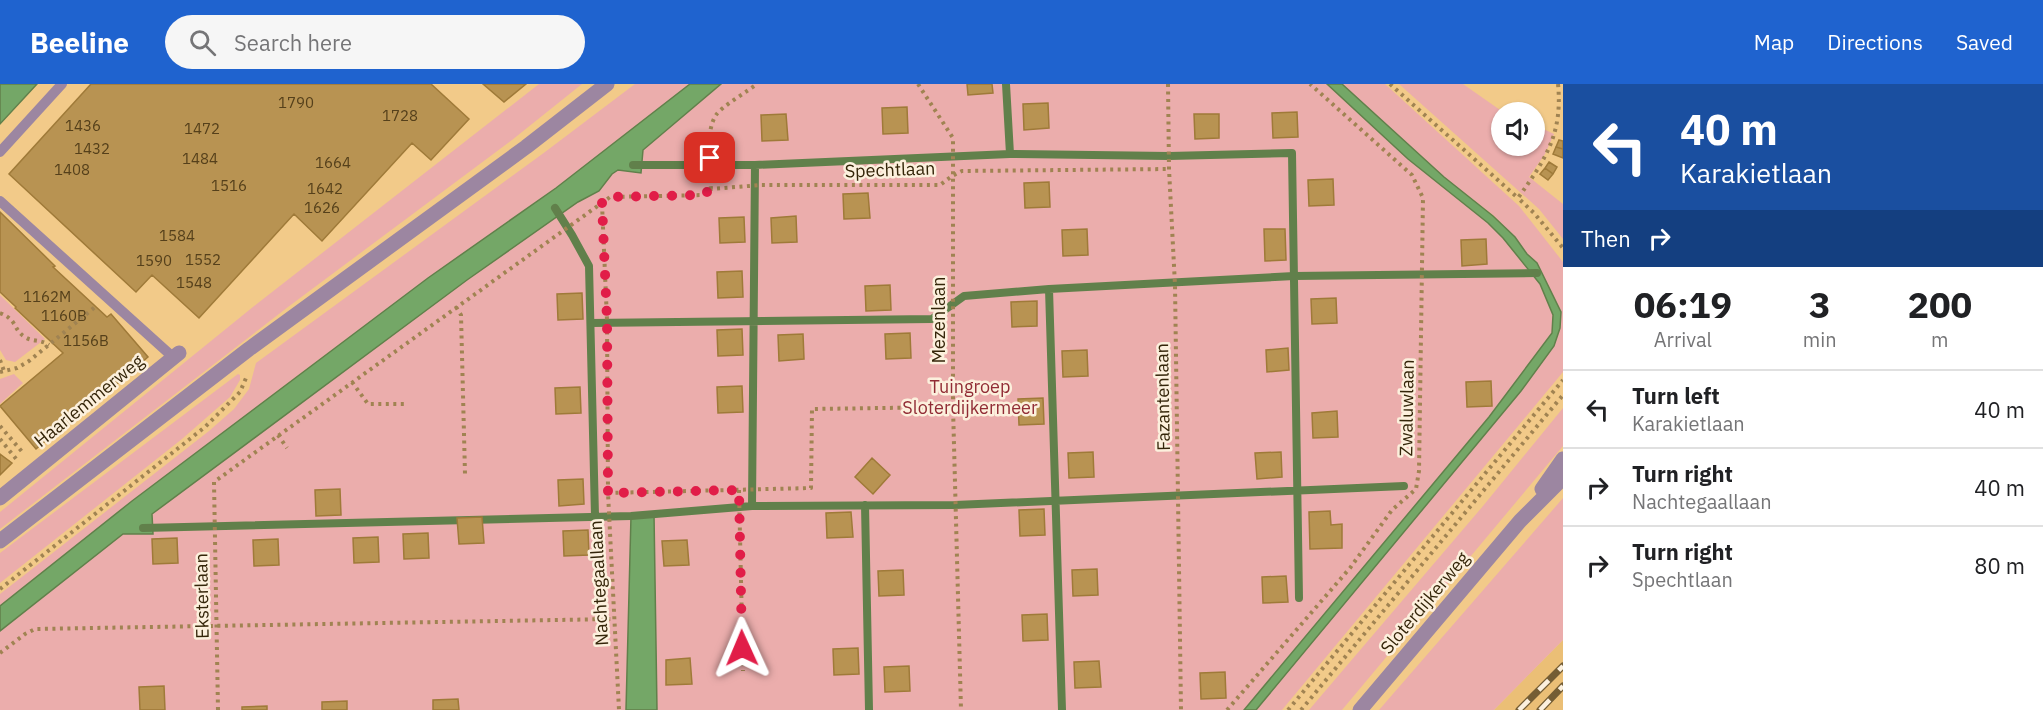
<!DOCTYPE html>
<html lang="en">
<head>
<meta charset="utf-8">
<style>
	:root { --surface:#fff; --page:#f6f6f6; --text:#202124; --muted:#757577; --line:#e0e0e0; --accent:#1f63cf }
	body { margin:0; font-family:"IBM Plex Sans",sans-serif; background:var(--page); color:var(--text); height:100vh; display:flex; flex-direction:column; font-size:22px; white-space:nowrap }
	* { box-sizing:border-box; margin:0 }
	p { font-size:20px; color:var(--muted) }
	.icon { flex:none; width:33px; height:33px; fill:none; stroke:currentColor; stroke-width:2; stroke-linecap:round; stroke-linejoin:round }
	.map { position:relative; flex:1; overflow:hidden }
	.drawer { display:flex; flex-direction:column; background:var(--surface); width:480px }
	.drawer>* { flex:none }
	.top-card { background:#1a4fa0; color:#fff; overflow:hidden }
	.controls { position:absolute; left:1491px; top:18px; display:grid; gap:12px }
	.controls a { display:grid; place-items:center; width:54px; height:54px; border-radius:50%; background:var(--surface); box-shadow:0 2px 4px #0004; font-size:30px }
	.pin { position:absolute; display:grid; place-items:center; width:51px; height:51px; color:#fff; margin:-26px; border-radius:12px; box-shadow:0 3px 9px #0006 }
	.me { position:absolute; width:66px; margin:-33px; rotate:359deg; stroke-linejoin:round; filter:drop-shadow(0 0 4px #0008) }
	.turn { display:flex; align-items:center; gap:21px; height:126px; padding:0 18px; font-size:27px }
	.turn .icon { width:78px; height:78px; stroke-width:2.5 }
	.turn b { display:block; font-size:42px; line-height:51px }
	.then { display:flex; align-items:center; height:57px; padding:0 18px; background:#0003; gap:12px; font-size:22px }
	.eta { display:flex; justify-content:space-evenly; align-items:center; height:102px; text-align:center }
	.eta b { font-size:36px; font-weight:800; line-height:42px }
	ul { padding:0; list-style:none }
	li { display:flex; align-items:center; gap:18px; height:78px; padding:0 18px; border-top:2px solid var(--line) }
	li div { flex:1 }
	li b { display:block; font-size:22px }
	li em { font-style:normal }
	header { display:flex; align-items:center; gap:36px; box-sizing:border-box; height:84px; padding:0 30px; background:var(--accent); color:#fff }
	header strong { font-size:28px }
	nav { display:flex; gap:33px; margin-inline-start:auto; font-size:21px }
	.search { width:420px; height:54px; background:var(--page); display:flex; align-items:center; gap:15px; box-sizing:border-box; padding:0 21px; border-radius:33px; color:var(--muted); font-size:22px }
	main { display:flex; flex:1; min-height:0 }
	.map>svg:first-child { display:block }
</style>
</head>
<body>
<header>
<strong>Beeline</strong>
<div class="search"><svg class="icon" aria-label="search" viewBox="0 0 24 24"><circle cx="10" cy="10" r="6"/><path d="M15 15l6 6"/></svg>Search here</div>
<nav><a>Map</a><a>Directions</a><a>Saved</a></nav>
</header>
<main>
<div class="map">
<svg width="1563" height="626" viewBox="0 0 1563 626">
	<rect width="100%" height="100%" fill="#f2ca89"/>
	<path fill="#ebbf76" d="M1563 556V626H1494Z"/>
	<path fill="#ebadac" d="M539 0H582L512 56 288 223 0 445V428L258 219Z
		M635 0H690L556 104 337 262 132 417 0 522V510L209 347 234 325 249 305 256 279 545 68Z
		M721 0H1327L1408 75 1488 139 1503 154 1540 200 1553 231 1552 250 1489 333 1244 626H0V547L123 450H153L152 430 467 196 578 118Z
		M1342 0H1385L1519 122 1563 178V288L1282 626H1256L1521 307 1554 262 1560 244 1561 228 1537 179 1527 170 1515 153 1493 131 1444 93Z
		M1399 0H1463L1503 28 1502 62H1534L1535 41 1554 50 1545 70 1529 93 1563 120V155L1539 125Z
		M0 211 45 255 15 278 6 276 0 266Z
		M14 290 23 299 0 320V295Z
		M238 290 240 291V296L230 313 182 355 0 499V469Z
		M1563 324V362L1342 626H1309L1483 422Z
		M1563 414V556L1494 626H1379Z"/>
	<path fill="#74a767" stroke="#61804b" stroke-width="1.5" d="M0 0H37L0 40Z
		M690 0H721L643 66 641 89 618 86 612 90 599 107 578 118 467 196 152 430 153 450H123L0 547V522L132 417 428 194 556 104Z
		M1327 0H1342L1444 93 1493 132 1515 153 1527 170 1537 179 1561 228 1560 244 1554 262 1521 307 1256 626H1244L1489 333 1552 249 1553 231 1540 200 1503 154 1488 139 1408 75Z
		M654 430 657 626H626L631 432Z"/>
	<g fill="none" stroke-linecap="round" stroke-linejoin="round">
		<path stroke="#61804b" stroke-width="8" d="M1006 0 1010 70
			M633 81H755L1010 70 1169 72 1292 69 1299 514
			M555 124 572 151 589 182 595 432
			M1049 205 1062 626
			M591 239 932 235 964 212 1049 205 1294 192 1537 189
			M865 421 869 626
			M752 422 755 81
			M143 444 631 432 752 422 955 421 1404 402"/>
	</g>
	<path fill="#b89352" stroke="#9f7a39" stroke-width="1.5" d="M91 0H431L469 35 431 76 412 59 322 157 294 130 199 234 152 191 136 208 9 90Z
		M483 0H526L504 18Z
		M967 0H992L993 9 968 11Z
		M1048 19 1049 44 1024 46 1023 20Z
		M907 23 908 49 883 50 882 24Z
		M1297 28 1298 53 1273 54 1272 29Z
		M786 30 788 56 762 57 761 31Z
		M1194 30H1219V54L1195 55Z
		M1559 56 1563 57V65L1556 63Z
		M1556 63 1563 65V74L1553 70Z
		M1549 78 1557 83 1553 90 1545 84Z
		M1545 84 1553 90 1548 96 1540 90Z
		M1333 95 1334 121 1309 122 1308 96Z
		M1049 98 1050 123 1025 124 1024 99Z
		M868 109 870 134 844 135 843 110Z
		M0 128 55 182 53 183 107 233 111 230 148 273 103 312 102 311 69 339 68 338 36 365 0 322 63 269 15 224 16 223 0 208Z
		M796 132 797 158 772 159 771 134Z
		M744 133 745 158 720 159 719 134Z
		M1087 145 1088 171 1063 172 1062 146Z
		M1264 145H1285L1286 176 1265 177Z
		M1486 155 1487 180 1462 182 1461 156Z
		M742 187 743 213 718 214 717 188Z
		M890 201 891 226 866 227 865 202Z
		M582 209 583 235 558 236 557 210Z
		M1336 214 1337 239 1312 240 1311 215Z
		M1037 217V242L1012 243 1011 218Z
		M742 245 743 271 718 272 717 246Z
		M910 249 911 274 886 275 885 250Z
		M803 250 804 275 779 277 778 251Z
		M1288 264 1289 286 1267 288 1266 266Z
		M1087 266 1088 292 1063 293 1062 267Z
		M1491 297 1492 322 1467 323 1466 298Z
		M742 302 743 328 718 329 717 303Z
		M580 303 581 329 556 330 555 304Z
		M1043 314 1044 340 1019 341 1018 315Z
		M1337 327 1338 353 1313 354 1312 329Z
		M1093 368 1094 393 1069 394 1068 369Z
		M1281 368 1282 393 1257 395 1255 369Z
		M0 370 12 379 0 391Z
		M872 374 890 391 873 410 855 393Z
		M583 395 584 420 559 422 558 396Z
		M340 405 341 431 316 432 315 406Z
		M1044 425 1045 451 1020 452 1019 426Z
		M1330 427 1331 441 1342 440V464L1310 465 1309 428Z
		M851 428 853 453 827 454 826 429Z
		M482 433 484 459 459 460 457 434Z
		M588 446 589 471 564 472 563 447Z
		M428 449 429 474 404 475 403 450Z
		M378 453 379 478 354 479 353 454Z
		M177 454 178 479 153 480 152 455Z
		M278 455 279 481 254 482 253 456Z
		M687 456 689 481 664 482 662 457Z
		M1097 485 1098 511 1073 512 1072 486Z
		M903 486 904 511 879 512 878 487Z
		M1286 492 1288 518 1263 519 1262 493Z
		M1047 530 1048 556 1023 557 1022 531Z
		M858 564 859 590 834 591 833 565Z
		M690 574 692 600 666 601V576Z
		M1099 577 1101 603 1075 604 1074 578Z
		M909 582 910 607 885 608 884 583Z
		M1225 588 1226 614 1201 615 1200 589Z
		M164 602 165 626H140L139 603Z
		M458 615 459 626H433V616Z
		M347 617V626H322V618Z
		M267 622V626H242V623Z"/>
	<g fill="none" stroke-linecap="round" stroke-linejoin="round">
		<path stroke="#a08352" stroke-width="4" stroke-dasharray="3 4.5" stroke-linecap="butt" d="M918 0 953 54V323L961 626
			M1168 0 1169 85 1175 201 1181 626
			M1390 0 1518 114
			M1558 0C1563 50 1545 76 1518 114L1534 129 1563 164
			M711 105C709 85 705 48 716 31 721 23 748 7 757 0
			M602 120 607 236 608 409 619 626
			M456 223 461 231 465 390
			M0 229C18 236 13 246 25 253 32 258 40 255 49 261
			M0 276 4 287
			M0 288 17 284 29 277 95 223
			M352 298 368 320H404
			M0 342 24 370
			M278 351 287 364
			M0 355 17 376
			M739 406 743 587
			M608 409 811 404 812 325 953 323
			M0 505 205 343 240 308 246 294
			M0 569 25 550 35 545 614 535
			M218 626 214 398 610 113 703 111 711 105 761 101H940L952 92 962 87 1169 85
			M1227 626 1350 484 1392 426 1416 405 1419 387 1423 114 1412 91 1310 0
			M1288 626 1563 296
			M1301 626 1563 311"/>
		<path stroke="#9c86a1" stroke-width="10" d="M0 68 62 0
			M0 117 174 274"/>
		<path stroke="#9c86a1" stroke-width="15" d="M0 457 249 265 526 63 607 0"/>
		<path stroke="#9c86a1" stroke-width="15" d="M0 414 179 269"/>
		<path stroke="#9c86a1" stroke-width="15" d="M1542 405 1563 375
			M1360 626 1520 437 1563 394"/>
		<defs>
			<path id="rail" d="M1519 626 1563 582
				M1540 626 1563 602"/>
		</defs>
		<use href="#rail" stroke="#745d34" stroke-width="7"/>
		<use href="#rail" stroke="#fcf0dd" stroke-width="4.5" stroke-dasharray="14" stroke-linecap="butt"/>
	</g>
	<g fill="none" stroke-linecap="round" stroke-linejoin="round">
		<path stroke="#e11d48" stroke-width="10" stroke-dasharray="0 18" d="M710 74 711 105 703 111 610 113 602 119 607 236 608 409 739 406 742 564"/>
	</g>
	<g text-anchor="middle" stroke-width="5" stroke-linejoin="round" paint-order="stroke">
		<g font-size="15" fill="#55401b">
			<text x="296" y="24">1790</text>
			<text x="400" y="37">1728</text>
			<text x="83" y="47">1436</text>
			<text x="202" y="50">1472</text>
			<text x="92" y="70">1432</text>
			<text x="200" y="80">1484</text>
			<text x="333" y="84">1664</text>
			<text x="72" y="91">1408</text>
			<text x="229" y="107">1516</text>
			<text x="325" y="110">1642</text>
			<text x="322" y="129">1626</text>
			<text x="177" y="157">1584</text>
			<text x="203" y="181">1552</text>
			<text x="154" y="182">1590</text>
			<text x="194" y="204">1548</text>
			<text x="47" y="218">1162M</text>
			<text x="64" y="237">1160B</text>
			<text x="86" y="262">1156B</text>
		</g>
		<g font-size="18" fill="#342509" stroke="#fcf0dd">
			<text transform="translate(890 86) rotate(-2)" y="6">Spechtlaan</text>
			<text transform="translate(939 236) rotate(-90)" y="6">Mezenlaan</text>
			<text transform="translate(1163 313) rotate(-91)" y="6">Fazantenlaan</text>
			<text transform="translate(89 317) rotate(-39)" y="6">Haarlemmerweg</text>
			<text transform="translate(1407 324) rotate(-89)" y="6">Zwaluwlaan</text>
			<text transform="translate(599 499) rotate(-93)" y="6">Nachtegaallaan</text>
			<text transform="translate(202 512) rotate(-91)" y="6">Eksterlaan</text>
			<text transform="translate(1425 519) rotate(-50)" y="6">Sloterdijkerweg</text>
		</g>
		<g font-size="18" fill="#912c35" stroke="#fcf0dd">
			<text x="970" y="309">Tuingroep<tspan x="970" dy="21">Sloterdijkermeer</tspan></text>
		</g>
	</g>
</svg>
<div class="controls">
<a><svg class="icon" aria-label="sound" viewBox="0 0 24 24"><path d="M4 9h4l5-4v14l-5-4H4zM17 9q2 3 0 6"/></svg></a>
</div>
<div class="pin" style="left:710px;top:74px;background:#d93025"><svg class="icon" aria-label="arrive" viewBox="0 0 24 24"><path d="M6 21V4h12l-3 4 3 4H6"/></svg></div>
<svg class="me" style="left:742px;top:564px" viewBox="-20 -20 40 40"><path d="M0-17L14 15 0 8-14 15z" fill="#e11d48" stroke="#fff" stroke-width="4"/></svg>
</div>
<section class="drawer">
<div class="top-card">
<div class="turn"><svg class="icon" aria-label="left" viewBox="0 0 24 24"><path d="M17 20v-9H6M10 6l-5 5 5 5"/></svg><div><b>40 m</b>Karakietlaan</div></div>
<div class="then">Then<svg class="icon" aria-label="right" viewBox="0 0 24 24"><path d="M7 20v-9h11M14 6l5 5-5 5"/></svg></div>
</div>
<div class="eta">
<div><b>06:19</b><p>Arrival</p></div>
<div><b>3</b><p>min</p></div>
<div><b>200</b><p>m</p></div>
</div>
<ul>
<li><svg class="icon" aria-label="left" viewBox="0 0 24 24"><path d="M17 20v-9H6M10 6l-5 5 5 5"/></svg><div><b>Turn left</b><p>Karakietlaan</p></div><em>40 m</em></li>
<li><svg class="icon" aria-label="right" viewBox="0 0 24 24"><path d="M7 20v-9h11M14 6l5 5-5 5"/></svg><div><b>Turn right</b><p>Nachtegaallaan</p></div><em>40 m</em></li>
<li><svg class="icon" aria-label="right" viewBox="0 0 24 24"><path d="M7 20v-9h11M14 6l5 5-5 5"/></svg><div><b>Turn right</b><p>Spechtlaan</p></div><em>80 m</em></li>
</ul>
</section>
</main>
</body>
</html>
